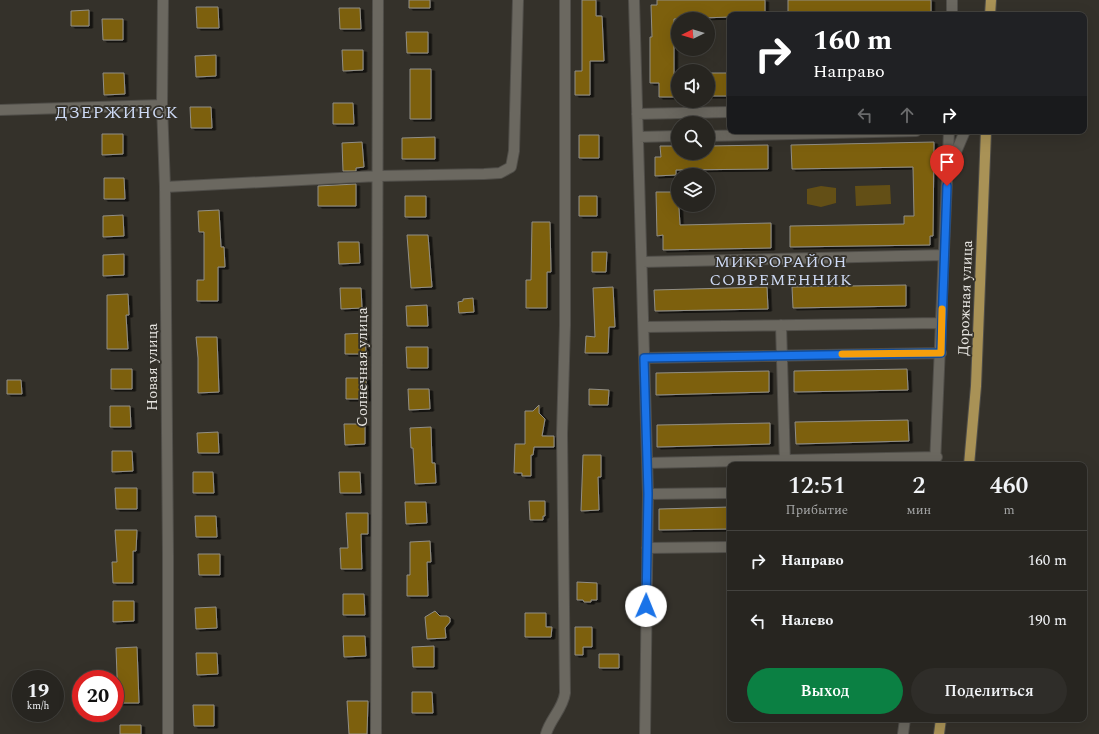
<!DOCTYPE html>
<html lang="ru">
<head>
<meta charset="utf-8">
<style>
	:root { --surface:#272520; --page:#2f2d29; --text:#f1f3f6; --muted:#a4a5a5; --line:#43423e; --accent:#0b8043 }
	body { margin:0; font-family:Spectral,serif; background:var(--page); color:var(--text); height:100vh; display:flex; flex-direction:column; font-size:15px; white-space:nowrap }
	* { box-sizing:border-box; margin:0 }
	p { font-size:13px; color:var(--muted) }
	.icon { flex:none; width:22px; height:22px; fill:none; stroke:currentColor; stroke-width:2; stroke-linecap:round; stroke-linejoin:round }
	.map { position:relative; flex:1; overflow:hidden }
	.drawer { position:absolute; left:727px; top:462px; width:360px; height:260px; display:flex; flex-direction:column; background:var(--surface); border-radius:8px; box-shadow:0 4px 16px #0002,0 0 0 1px var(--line) }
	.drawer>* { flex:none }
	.top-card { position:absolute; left:727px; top:12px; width:360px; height:122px; border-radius:8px; box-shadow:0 4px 16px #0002,0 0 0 1px var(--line); background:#202124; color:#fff; overflow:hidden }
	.needle { width:26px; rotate:265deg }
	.fabs { position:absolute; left:671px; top:12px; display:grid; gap:8px }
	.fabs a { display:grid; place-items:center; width:44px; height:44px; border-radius:50%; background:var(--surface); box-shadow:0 4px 16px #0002,0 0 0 1px var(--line); font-size:20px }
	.speed { position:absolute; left:12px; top:670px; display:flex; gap:8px; font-size:20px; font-weight:700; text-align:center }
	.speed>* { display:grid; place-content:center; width:52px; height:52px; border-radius:50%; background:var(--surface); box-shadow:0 4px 16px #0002,0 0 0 1px var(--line); line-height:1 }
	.speed small { font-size:10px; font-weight:400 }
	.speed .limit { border:6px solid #d22; background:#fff; color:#111 }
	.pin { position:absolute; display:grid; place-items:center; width:34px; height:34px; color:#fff; margin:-41px -17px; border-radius:50% 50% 50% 0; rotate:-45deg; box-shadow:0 0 4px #0007 }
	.pin .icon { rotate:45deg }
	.me { position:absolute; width:44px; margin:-22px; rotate:1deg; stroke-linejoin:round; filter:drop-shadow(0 0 3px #0008) }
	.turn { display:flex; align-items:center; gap:14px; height:84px; padding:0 20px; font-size:18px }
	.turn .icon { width:52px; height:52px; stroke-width:2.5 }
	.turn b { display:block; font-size:28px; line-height:34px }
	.lanes { display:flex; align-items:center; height:38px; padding:0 20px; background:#0003; justify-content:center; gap:20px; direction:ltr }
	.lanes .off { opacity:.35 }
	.eta { display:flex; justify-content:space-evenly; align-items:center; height:68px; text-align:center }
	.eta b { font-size:24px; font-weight:600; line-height:28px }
	.primary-button { display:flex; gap:8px; margin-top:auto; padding:8px 20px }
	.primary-button a { flex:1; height:46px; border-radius:24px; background:var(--accent); color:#fff; font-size:16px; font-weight:600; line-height:46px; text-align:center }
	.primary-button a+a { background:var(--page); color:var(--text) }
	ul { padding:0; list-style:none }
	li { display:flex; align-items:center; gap:12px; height:60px; padding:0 20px; border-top:1px solid var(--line) }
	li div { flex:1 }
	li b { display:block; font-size:15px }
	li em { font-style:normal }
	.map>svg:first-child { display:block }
</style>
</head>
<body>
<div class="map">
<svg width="1099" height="734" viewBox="0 0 1099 734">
	<defs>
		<filter id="shadow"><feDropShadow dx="3.5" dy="2" stdDeviation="0" flood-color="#0009"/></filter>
	</defs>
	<rect width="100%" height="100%" fill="#34312a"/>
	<path fill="#634f16" d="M890 185 891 204 856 206 855 186Z
		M821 186 836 188V203L821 207 807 204V189Z"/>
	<path fill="#7d610d" stroke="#918e86" filter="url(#shadow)" d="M409 0H430V8H409Z
		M582 0H596V16H602L604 61H590V95H575V71H582Z
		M657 0H765V15H730V17L674 19V74H678V97H659V83H650V37H652L651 5H657Z
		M788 0H931V15H908V13L788 15Z
		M196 7H218L219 28H197Z
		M339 8H360L361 29H340Z
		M89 10V26H71V11Z
		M102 19H123V40H103Z
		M406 32H428V53H407Z
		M342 50H363V70L343 71Z
		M216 55V76L196 77 195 56Z
		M410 69H431V119H410Z
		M103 73H124L125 94 104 95Z
		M708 73H730V96H708Z
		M333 103H353L354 124H333Z
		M190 107H211L212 128H191Z
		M102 134H123V154L102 155Z
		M579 135H599V158H579Z
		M435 137V159H402V138Z
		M362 142 364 167 356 168V171H343L342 143Z
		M934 142 933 236H930V245L790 247V226L904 224V216H914L913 167 792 169 791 145Z
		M768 145V169L676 170V175L655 176V157H661L660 146H678V153H708V146Z
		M104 178H124L125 199H104Z
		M356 184V206H318V186Z
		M656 192H678L680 225 771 223V248L663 250V235L657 236Z
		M405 196H426V217H405Z
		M579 196H597V216H579Z
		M219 210 221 247H224L225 267H218V301H197V280H204V232H199L198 211Z
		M123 215 124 236 103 237V216Z
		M532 222H550L551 272H547V308H526V280H531Z
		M407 235H428L432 287 411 288Z
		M338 242H359L360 263 339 264Z
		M592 252H607L606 272H592Z
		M124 254V275L103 276V255Z
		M906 285V306L793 308 792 287Z
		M613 287 615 327H609L608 353H585L586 336 595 337 593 288Z
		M767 287 768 309 655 311 654 290Z
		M340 288H361L362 308 341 309Z
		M128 294 129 315H126L128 349H107V295Z
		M473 298 474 312 459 313 458 302 463 301V299Z
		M427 305 428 326H407L406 306Z
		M365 333 366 354H345V334Z
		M196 337H217L219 392 198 393V358Z
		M406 347H428V368H407Z
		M111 369H132V389H111Z
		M907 369 908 390 794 392V371Z
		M769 371V392L656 395V373Z
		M346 378H366L367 399H346Z
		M7 380H21L22 394H7Z
		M408 389H429L430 409 409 410Z
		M589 389 609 390 608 405H589Z
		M539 405V413L545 419 542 436H554V447H534L533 455H531V476H522V473H514L515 444H525V411H533Z
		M110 406H130L131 427H110Z
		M908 420 909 441 796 444 795 422Z
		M770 423V444L657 447V425Z
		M344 424H365V444L345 445Z
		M431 427 432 463H435L436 483 415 484 413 448H411L410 428Z
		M218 432 219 453H198L197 433Z
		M112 451H132L133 471 112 472Z
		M583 455H601V477H598L599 510 581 511Z
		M193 472H213L214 493H193Z
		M339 472H360L361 493H340Z
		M115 488H137V509H116Z
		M529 501H545V516H543V520H530Z
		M405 502H426L427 523 406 524Z
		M730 507V529L659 530V509Z
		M346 513H368V534H361L362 569H341L340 548H348Z
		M195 516H216L217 537H196Z
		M115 530H137L136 551H133V583H113L112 562H117Z
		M430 541 431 562H427L428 596H407V575H410V542Z
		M198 554H220V575H199Z
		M577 582 597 583V600H591V602H584L583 600H577Z
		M343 594H364L365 615H343Z
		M113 601H134V621L113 622Z
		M216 607 217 628 196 629 195 608Z
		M435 611 440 616H447L450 618V622L445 628 446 638 427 639 425 617Z
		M525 613H546V627H552L551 637H525Z
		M575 627H592V647H583V655H575Z
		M343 636H365L366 656 344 657Z
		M434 646V667H413L412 647Z
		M137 647 139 703H118L116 648Z
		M196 653H217L218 674 197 675Z
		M599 654H619V668H599Z
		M412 692H432L433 713H412Z
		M347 701H368L367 734H349Z
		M193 705H214V726H194Z
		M120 725H141V734H120Z"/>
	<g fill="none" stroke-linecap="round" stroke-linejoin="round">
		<defs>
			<path id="minor" d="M163 0 162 105 165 187 168 555V734
				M634 0 648 494 645 734
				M952 15V0
				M0 110 162 105
				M637 114 730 112
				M708 136 916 131
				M638 137 678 136
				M950 166 965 131
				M165 187 378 176 484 174 500 173 511 167 514 151 518 0
				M642 262 944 255
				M781 325 785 465
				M644 327 941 323
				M644 358 941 353
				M647 463 937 457
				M935 465 949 131
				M648 494 730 493
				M647 548 730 547
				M376 734 378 0
				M546 734C550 719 563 709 565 693L562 434 565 325V0
				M903 734 905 719"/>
			<path id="major" d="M990 15 991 0
				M969 465 976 386 986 131
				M939 734 941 719"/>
		</defs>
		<use href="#minor" stroke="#504e49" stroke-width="12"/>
		<use href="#major" stroke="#504e49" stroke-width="12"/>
		<use href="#minor" stroke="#6b6860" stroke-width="10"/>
		<use href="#major" stroke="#a99256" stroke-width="10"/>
	</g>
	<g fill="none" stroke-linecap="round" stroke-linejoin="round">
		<defs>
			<path id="route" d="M646 606 648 494 644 358 941 353 947 186"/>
		</defs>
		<use href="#route" stroke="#114b97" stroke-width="10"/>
		<use href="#route" stroke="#1a73e8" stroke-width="7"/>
		<path stroke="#f59e0b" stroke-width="7" d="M842 354 941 353 942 309"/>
	</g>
	<g text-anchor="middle" stroke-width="3.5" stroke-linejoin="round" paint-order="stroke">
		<g font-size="15" fill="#e7e5e1" stroke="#34312a">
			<text transform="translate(965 298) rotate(-88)" y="5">Дорожная улица</text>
			<text transform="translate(152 367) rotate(-90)" y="5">Новая улица</text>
			<text transform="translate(362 367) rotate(-90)" y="5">Солнечная улица</text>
		</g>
		<g font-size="16" letter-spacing="1" fill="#cedaf5" stroke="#34312a">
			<text x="781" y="267">МИКРОРАЙОН<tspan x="781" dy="18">СОВРЕМЕННИК</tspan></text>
		</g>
		<g font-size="17" letter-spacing="1" fill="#cedaf5" stroke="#34312a">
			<text x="117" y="118">ДЗЕРЖИНСК</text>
		</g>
	</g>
</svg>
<div class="fabs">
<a><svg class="needle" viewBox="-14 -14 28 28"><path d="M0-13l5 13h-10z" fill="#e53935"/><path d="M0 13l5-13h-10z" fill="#a4a5a5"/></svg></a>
<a><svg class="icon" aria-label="sound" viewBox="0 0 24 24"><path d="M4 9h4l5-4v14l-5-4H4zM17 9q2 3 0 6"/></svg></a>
<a><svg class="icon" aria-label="search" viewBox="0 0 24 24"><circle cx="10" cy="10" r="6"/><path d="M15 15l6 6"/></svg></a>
<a><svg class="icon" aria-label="layers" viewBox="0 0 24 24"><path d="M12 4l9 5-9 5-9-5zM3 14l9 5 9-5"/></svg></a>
</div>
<div class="speed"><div>19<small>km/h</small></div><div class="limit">20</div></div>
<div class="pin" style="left:947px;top:186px;background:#d93025"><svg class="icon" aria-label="arrive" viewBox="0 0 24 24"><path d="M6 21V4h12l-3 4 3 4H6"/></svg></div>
<svg class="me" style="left:646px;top:606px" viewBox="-20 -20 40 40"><circle r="19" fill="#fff"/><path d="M0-13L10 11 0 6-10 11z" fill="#1a73e8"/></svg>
<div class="top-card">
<div class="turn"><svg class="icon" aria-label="right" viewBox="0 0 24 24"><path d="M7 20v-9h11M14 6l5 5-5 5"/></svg><div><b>160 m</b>Направо</div></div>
<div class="lanes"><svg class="icon off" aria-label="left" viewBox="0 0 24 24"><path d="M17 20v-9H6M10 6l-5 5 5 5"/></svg><svg class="icon off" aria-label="ahead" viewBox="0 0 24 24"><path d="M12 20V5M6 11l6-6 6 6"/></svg><svg class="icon" aria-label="right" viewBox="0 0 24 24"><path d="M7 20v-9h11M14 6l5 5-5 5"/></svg></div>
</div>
<section class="drawer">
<div class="eta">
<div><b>12:51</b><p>Прибытие</p></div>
<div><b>2</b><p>мин</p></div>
<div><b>460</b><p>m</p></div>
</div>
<ul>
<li><svg class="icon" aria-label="right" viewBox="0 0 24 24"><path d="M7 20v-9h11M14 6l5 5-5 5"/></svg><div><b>Направо</b></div><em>160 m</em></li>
<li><svg class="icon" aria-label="left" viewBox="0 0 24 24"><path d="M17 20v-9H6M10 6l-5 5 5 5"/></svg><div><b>Налево</b></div><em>190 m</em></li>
</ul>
<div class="primary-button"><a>Выход</a><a>Поделиться</a></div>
</section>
</div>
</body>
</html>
